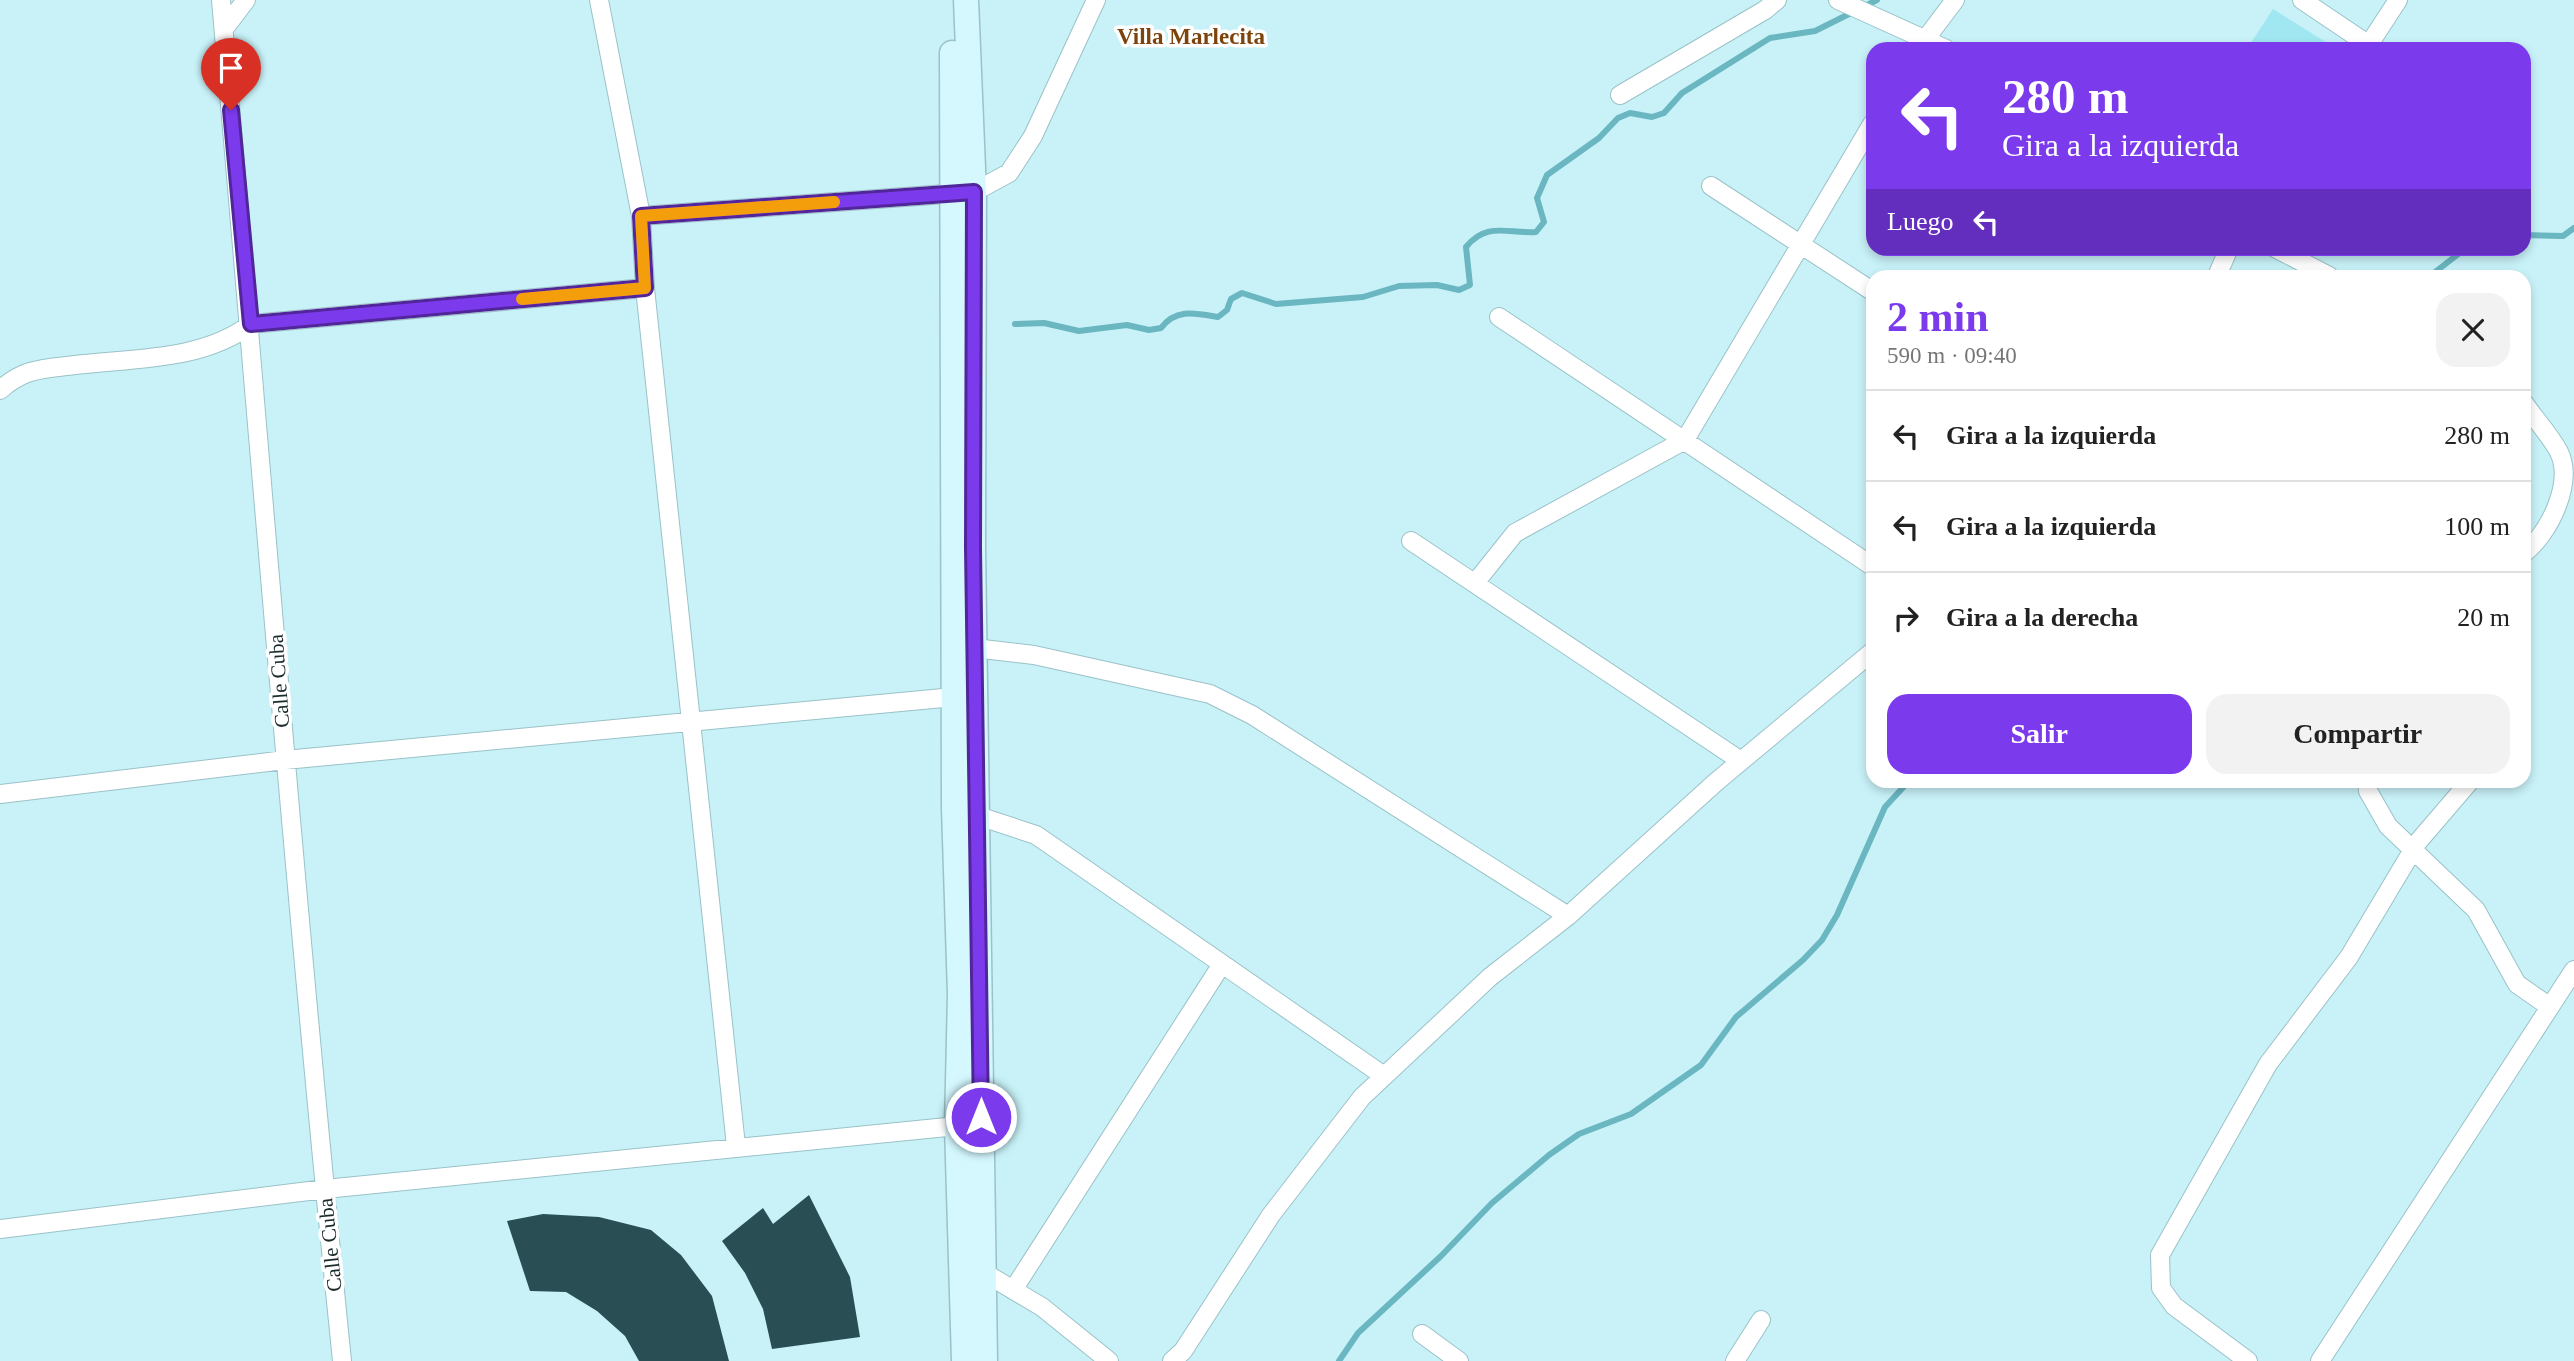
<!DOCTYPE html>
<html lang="es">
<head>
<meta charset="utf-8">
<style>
	:root { --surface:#fff; --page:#f2f2f2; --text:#222; --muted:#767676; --line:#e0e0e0; --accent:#7c3aed }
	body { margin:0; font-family:Georgia,serif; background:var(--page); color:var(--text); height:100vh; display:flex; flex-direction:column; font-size:26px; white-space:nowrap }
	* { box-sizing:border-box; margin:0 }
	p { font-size:23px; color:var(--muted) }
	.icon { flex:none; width:38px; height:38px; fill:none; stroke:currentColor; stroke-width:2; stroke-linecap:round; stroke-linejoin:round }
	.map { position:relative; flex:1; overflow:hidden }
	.drawer { position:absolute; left:1866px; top:270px; width:665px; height:518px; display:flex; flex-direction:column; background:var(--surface); border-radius:21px; box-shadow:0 4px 10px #0003 }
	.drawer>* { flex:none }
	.top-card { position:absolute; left:1866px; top:42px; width:665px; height:214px; border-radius:21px; box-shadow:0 4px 10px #0003; background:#7c3aed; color:#fff; overflow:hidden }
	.pin { position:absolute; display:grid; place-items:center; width:60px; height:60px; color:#fff; margin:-72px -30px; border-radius:50% 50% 50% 0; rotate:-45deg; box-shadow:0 0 7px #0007 }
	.pin .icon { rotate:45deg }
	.me { position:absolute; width:77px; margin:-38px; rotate:0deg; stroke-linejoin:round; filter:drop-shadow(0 0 5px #0008) }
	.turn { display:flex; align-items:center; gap:24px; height:147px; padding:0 21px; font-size:32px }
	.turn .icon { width:91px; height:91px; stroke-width:2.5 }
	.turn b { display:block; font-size:49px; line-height:60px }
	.then { display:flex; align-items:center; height:66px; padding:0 21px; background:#0003; gap:14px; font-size:26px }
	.round { display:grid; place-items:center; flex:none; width:74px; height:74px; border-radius:21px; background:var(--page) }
	.head { display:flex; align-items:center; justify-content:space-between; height:119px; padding:0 21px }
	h1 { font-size:42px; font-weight:800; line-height:52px; color:var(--accent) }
	.button { display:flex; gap:14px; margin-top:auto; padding:14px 21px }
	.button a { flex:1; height:80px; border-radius:21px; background:var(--accent); color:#fff; font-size:28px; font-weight:800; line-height:80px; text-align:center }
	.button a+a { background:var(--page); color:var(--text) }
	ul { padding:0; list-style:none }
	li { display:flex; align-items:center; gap:21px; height:91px; padding:0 21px; border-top:2px solid var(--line) }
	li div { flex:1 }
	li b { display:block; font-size:26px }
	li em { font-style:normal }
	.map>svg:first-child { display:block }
</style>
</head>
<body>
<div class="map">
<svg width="2574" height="1361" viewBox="0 0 2574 1361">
	<rect width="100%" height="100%" fill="#c8f2f8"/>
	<path fill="#a0e7f2" d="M2273 9 2337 49H2247Z"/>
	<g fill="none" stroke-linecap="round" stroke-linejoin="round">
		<path stroke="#6ab6c1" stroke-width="6" d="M2524 235 2563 236 2574 228
			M2430 276 2466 248
			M1015 324 1044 323 1079 331 1127 325 1149 330 1161 328C1176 308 1195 313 1218 317L1227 310 1231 299 1242 293 1276 304 1363 297 1399 286 1437 285 1459 290 1470 285 1466 247C1487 221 1508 234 1536 232L1544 222 1537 198 1547 175 1599 138 1618 118 1630 113 1652 117 1664 113 1682 93 1770 38 1815 31 1877 0
			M1339 1361 1358 1333 1441 1256 1492 1203 1549 1155 1579 1134 1631 1114 1701 1065 1736 1017 1803 960 1822 940 1837 915 1885 807 1910 780"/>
	</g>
	<path fill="#294e54" d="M809 1195 850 1277 860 1337 772 1349 763 1309 745 1273 722 1241 763 1208 773 1224Z
		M543 1214 599 1217 651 1230 681 1255 712 1296 729 1361H639L625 1336 597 1311 566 1292 530 1291 507 1221Z"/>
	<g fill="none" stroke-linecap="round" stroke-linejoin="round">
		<defs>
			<path id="street" d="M221 0C260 454 296 908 342 1361
				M599 0 641 216 645 288 736 1146
				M1838 0 1946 49
				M2302 0 2369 45
				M224 29 246 0
				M1918 49 1955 0
				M2366 49 2398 0
				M1620 95 1765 10 1777 0
				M1711 186 1872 291
				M641 216 974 192 1009 173 1033 136 1096 0
				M2275 248 2329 276
				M2217 276 2229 248
				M1499 317 1872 566
				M0 390C24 368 43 369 75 365 133 358 203 361 251 324L645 288
				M2524 403C2535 419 2550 435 2559 452 2574 483 2549 534 2524 553
				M1411 541 1741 761
				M1475 583 1515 533 1685 440 1872 124
				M974 648 1034 655 1210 694 1252 715 1568 916
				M2367 780 2368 791 2388 826 2476 910 2517 984 2550 1007
				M0 794 285 760 954 697
				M969 813 1036 835 1384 1076
				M0 1229 325 1189 957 1126
				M983 1272 1042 1307 1109 1361
				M1013 1290 1222 964
				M1422 1334 1459 1361
				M1172 1361 1183 1351 1271 1215 1362 1097 1490 977 1568 916 1716 782 1872 652
				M1735 1361 1761 1320
				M2248 1361 2174 1306 2161 1288 2160 1255 2268 1064 2349 957 2417 843 2471 780
				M2320 1361 2574 970"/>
			<path id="secondary" d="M966 0 974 192 973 547 985 1361
				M952 53 954 808 960 994 957 1126 964 1361"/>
		</defs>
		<use href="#street" stroke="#9ac2c8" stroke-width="20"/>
		<use href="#secondary" stroke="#9ac2c8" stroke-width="27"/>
		<use href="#street" stroke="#fff" stroke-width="18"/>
		<use href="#secondary" stroke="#d4f8fe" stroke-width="24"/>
	</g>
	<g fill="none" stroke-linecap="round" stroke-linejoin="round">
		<defs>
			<path id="route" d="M231 110 251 324 645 288 641 216 974 192 973 547 981 1117"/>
		</defs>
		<use href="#route" stroke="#51269a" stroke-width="18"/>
		<use href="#route" stroke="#7c3aed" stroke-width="12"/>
		<path stroke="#f59e0b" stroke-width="12" d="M522 299 645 288 641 216 834 202"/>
	</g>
	<g text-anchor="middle" stroke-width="7" stroke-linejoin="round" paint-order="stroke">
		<g font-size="21" fill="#1b2b2d" stroke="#fff">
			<text transform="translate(279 681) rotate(-94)" y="7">Calle Cuba</text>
			<text transform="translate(330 1245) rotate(-96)" y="7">Calle Cuba</text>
		</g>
		<g font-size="23" font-weight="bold" fill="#7c440c" stroke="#fff">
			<text x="1191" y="44">Villa Marlecita</text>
		</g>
	</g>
</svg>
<div class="pin" style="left:231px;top:110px;background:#d93025"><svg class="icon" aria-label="arrive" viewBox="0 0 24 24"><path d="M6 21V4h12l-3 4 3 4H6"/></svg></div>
<svg class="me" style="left:981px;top:1117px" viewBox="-20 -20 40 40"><circle r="17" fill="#7c3aed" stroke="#fff" stroke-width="3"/><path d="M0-11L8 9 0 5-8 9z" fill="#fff"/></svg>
<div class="top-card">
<div class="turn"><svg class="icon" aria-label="left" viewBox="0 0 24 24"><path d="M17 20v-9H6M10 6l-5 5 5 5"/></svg><div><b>280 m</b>Gira a la izquierda</div></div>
<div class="then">Luego<svg class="icon" aria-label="left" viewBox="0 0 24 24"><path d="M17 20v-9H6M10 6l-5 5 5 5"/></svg></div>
</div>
<section class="drawer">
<div class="head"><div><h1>2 min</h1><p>590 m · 09:40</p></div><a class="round"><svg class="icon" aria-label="close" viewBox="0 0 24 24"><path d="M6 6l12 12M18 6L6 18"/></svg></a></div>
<ul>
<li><svg class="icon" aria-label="left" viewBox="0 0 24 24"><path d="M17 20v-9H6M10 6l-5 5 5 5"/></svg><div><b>Gira a la izquierda</b></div><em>280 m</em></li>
<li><svg class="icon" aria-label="left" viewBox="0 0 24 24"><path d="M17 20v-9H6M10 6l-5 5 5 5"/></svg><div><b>Gira a la izquierda</b></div><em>100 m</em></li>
<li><svg class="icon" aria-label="right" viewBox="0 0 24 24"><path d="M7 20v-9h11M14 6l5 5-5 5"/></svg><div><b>Gira a la derecha</b></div><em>20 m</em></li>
</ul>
<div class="button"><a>Salir</a><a>Compartir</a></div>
</section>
</div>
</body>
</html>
